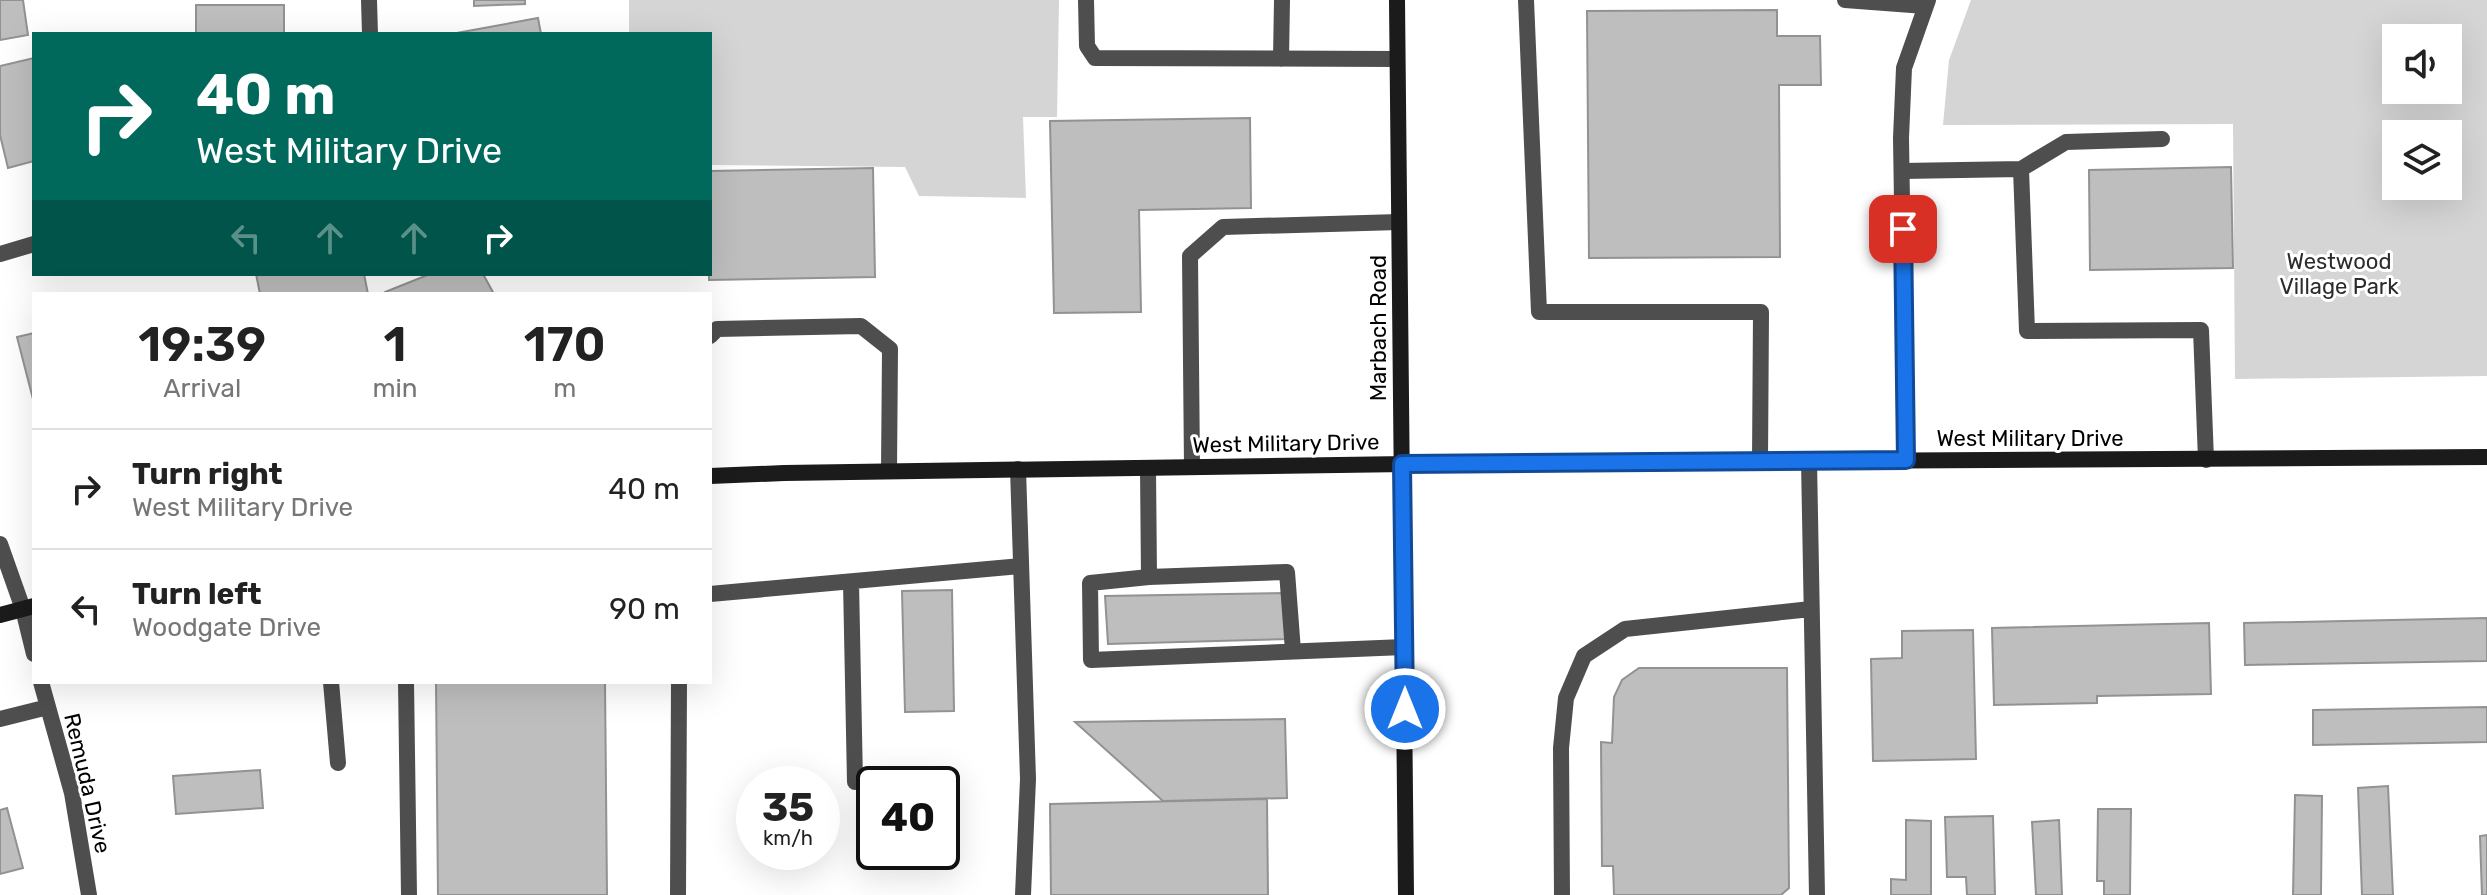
<!DOCTYPE html>
<html lang="en">
<head>
<meta charset="utf-8">
<style>
	:root { --surface:#fff; --page:#f6f6f6; --text:#222; --muted:#767676; --line:#e0e0e0 }
	body { margin:0; font-family:Rubik,sans-serif; background:var(--page); color:var(--text); height:100vh; display:flex; flex-direction:column; font-size:30px; white-space:nowrap }
	* { box-sizing:border-box; margin:0 }
	p { font-size:26px; color:var(--muted) }
	.icon { flex:none; width:44px; height:44px; fill:none; stroke:currentColor; stroke-width:2; stroke-linecap:round; stroke-linejoin:round }
	.map { position:relative; flex:1; overflow:hidden }
	.drawer { position:absolute; left:32px; top:292px; width:680px; height:392px; display:flex; flex-direction:column; background:var(--surface); border-radius:0px; box-shadow:0 8px 32px #0002 }
	.drawer>* { flex:none }
	.top-card { position:absolute; left:32px; top:32px; width:680px; height:244px; border-radius:0px; box-shadow:0 8px 32px #0002; background:#00695c; color:#fff; overflow:hidden }
	.buttons { position:absolute; left:2382px; top:24px; display:grid; gap:16px }
	.buttons a { display:grid; place-items:center; width:80px; height:80px; border-radius:0px; background:var(--surface); box-shadow:0 8px 32px #0002; font-size:40px }
	.speed { position:absolute; left:736px; top:766px; display:flex; gap:16px; font-size:40px; font-weight:700; text-align:center }
	.speed>* { display:grid; place-content:center; width:104px; height:104px; border-radius:50%; background:var(--surface); box-shadow:0 8px 32px #0002; line-height:1 }
	.speed small { font-size:20px; font-weight:400 }
	.speed .limit { border:4px solid #111; border-radius:12px; background:#fff; color:#111 }
	.pin { position:absolute; display:grid; place-items:center; width:68px; height:68px; color:#fff; margin:-34px; border-radius:16px; box-shadow:0 4px 12px #0006 }
	.me { position:absolute; width:88px; margin:-44px; rotate:0deg; stroke-linejoin:round; filter:drop-shadow(0 0 6px #0008) }
	.turn { display:flex; align-items:center; gap:28px; height:168px; padding:0 32px; font-size:36px }
	.turn .icon { width:104px; height:104px; stroke-width:2.5 }
	.turn b { display:block; font-size:56px; line-height:68px }
	.lanes { display:flex; align-items:center; height:76px; padding:0 32px; background:#0003; justify-content:center; gap:40px; direction:ltr }
	.lanes .off { opacity:.35 }
	.eta { display:flex; justify-content:space-evenly; align-items:center; height:136px; text-align:center }
	.eta b { font-size:48px; font-weight:600; line-height:56px }
	ul { padding:0; list-style:none }
	li { display:flex; align-items:center; gap:24px; height:120px; padding:0 32px; border-top:2px solid var(--line) }
	li div { flex:1 }
	li b { display:block; font-size:30px }
	li em { font-style:normal }
	.map>svg:first-child { display:block }
</style>
</head>
<body>
<div class="map">
<svg width="2487" height="895" viewBox="0 0 2487 895">
	<rect width="100%" height="100%" fill="#fff"/>
	<path fill="#d5d5d5" fill-rule="evenodd" d="M629 0H1059L1057 117H1023L1026 198 919 196 905 167 710 165V34H629Z
		M1971 0H2487V376L2235 379 2233 124 1943 125 1949 60ZM2396 38H2448V90H2396ZM2396 134H2448V186H2396Z"/>
	<path fill="#bebebe" stroke="#929292" stroke-width="2" d="M0 0H23L28 35 0 40Z
		M474 0H525V4L474 6Z
		M196 5H284V34H196Z
		M1777 10V36H1820L1821 85H1779L1780 257 1589 258 1587 11Z
		M538 18 541 34H451Z
		M34 58V161L8 168 0 135V66Z
		M1250 118 1251 208 1139 210 1141 312 1054 313 1050 121Z
		M2231 167 2233 268 2090 270 2089 170Z
		M873 168 875 277 709 280 710 171Z
		M256 274H364L368 294H260Z
		M430 274H483L494 294H386L385 292Z
		M34 333V403L17 337Z
		M952 590 954 711 905 712 902 591Z
		M1288 593 1290 639 1108 644 1105 596Z
		M2487 618V661L2245 665 2244 623Z
		M2209 623 2211 694 2097 696V703L1994 705 1992 628Z
		M1973 630 1976 759 1873 761 1871 659 1902 658V631Z
		M1639 668H1787L1789 888 1781 895H1614L1613 866H1602L1601 742 1612 743 1614 697 1622 680Z
		M436 682H605L607 895H438Z
		M2487 707V742L2313 745V710Z
		M1285 719 1287 798 1163 801 1075 722Z
		M260 770 263 808 176 814 173 776Z
		M2388 786 2393 895H2362L2358 788Z
		M2295 795 2322 796 2321 895H2293Z
		M1267 799 1268 895H1051L1050 804Z
		M7 808 23 868 0 874V810Z
		M2098 809H2131L2130 895H2104V881H2097Z
		M1993 816 1995 895H1967L1966 877H1947L1945 817Z
		M1906 820 1931 821V895H1891V879L1906 880Z
		M2059 820 2062 895H2036L2032 822Z
		M2487 835V895H2482L2480 836Z"/>
	<g fill="none" stroke-linecap="round" stroke-linejoin="round">
		<path stroke="#4e4e4e" stroke-width="16" d="M1086 0 1087 46 1095 58 1397 59
			M1526 0 1539 312H1761L1760 461
			M1845 0 1925 6
			M1281 59 1282 0
			M2021 169 2066 142 2162 139
			M1902 171 2021 169 2027 331 2201 330 2206 460
			M710 336 717 329 861 326 890 349 889 471
			M1809 461 1817 895
			M1192 467 1190 256 1223 227 1399 222
			M1148 468 1149 577 1090 583 1091 660 1404 647
			M1018 469 1028 779 1023 895
			M1149 577 1287 572 1293 651
			M851 582 855 782
			M710 594 1021 566
			M331 682 338 763
			M406 682 409 895
			M678 895 679 682
			M1562 895 1561 748 1566 698 1584 656 1625 629 1811 609"/>
		<path stroke="#4e4e4e" stroke-width="16" d="M369 0 370 34
			M0 254 34 244
			M1906 460 1901 138 1904 68 1928 0
			M0 544 23 609 34 654
			M41 682 72 793 89 895
			M0 719 48 707"/>
		<path stroke="#1b1b1b" stroke-width="16" d="M1397 0 1406 895
			M710 476 784 473 1475 463 2487 457
			M0 615 34 606"/>
	</g>
	<g fill="none" stroke-linecap="round" stroke-linejoin="round">
		<defs>
			<path id="route" d="M1405 709 1402 464 1906 460 1903 229"/>
		</defs>
		<use href="#route" stroke="#114b97" stroke-width="20"/>
		<use href="#route" stroke="#1a73e8" stroke-width="14"/>
	</g>
	<g text-anchor="middle" stroke-width="6" stroke-linejoin="round" paint-order="stroke">
		<g font-size="22" fill="#2c2c2c" stroke="#fff">
			<text x="2339" y="269">Westwood<tspan x="2339" dy="25">Village Park</tspan></text>
		</g>
		<g font-size="22" fill="#000" stroke="#fff">
			<text transform="translate(1378 328) rotate(-90)" y="8">Marbach Road</text>
			<text x="2030" y="446">West Military Drive</text>
			<text transform="translate(1286 443) rotate(-1)" y="8">West Military Drive</text>
			<text transform="translate(88 783) rotate(77)" y="8">Remuda Drive</text>
		</g>
	</g>
</svg>
<div class="buttons">
<a><svg class="icon" aria-label="sound" viewBox="0 0 24 24"><path d="M4 9h4l5-4v14l-5-4H4zM17 9q2 3 0 6"/></svg></a>
<a><svg class="icon" aria-label="layers" viewBox="0 0 24 24"><path d="M12 4l9 5-9 5-9-5zM3 14l9 5 9-5"/></svg></a>
</div>
<div class="speed"><div>35<small>km/h</small></div><div class="limit">40</div></div>
<div class="pin" style="left:1903px;top:229px;background:#d93025"><svg class="icon" aria-label="arrive" viewBox="0 0 24 24"><path d="M6 21V4h12l-3 4 3 4H6"/></svg></div>
<svg class="me" style="left:1405px;top:709px" viewBox="-20 -20 40 40"><circle r="17" fill="#1a73e8" stroke="#fff" stroke-width="3"/><path d="M0-11L8 9 0 5-8 9z" fill="#fff"/></svg>
<div class="top-card">
<div class="turn"><svg class="icon" aria-label="right" viewBox="0 0 24 24"><path d="M7 20v-9h11M14 6l5 5-5 5"/></svg><div><b>40 m</b>West Military Drive</div></div>
<div class="lanes"><svg class="icon off" aria-label="left" viewBox="0 0 24 24"><path d="M17 20v-9H6M10 6l-5 5 5 5"/></svg><svg class="icon off" aria-label="ahead" viewBox="0 0 24 24"><path d="M12 20V5M6 11l6-6 6 6"/></svg><svg class="icon off" aria-label="ahead" viewBox="0 0 24 24"><path d="M12 20V5M6 11l6-6 6 6"/></svg><svg class="icon" aria-label="right" viewBox="0 0 24 24"><path d="M7 20v-9h11M14 6l5 5-5 5"/></svg></div>
</div>
<section class="drawer">
<div class="eta">
<div><b>19:39</b><p>Arrival</p></div>
<div><b>1</b><p>min</p></div>
<div><b>170</b><p>m</p></div>
</div>
<ul>
<li><svg class="icon" aria-label="right" viewBox="0 0 24 24"><path d="M7 20v-9h11M14 6l5 5-5 5"/></svg><div><b>Turn right</b><p>West Military Drive</p></div><em>40 m</em></li>
<li><svg class="icon" aria-label="left" viewBox="0 0 24 24"><path d="M17 20v-9H6M10 6l-5 5 5 5"/></svg><div><b>Turn left</b><p>Woodgate Drive</p></div><em>90 m</em></li>
</ul>
</section>
</div>
</body>
</html>
